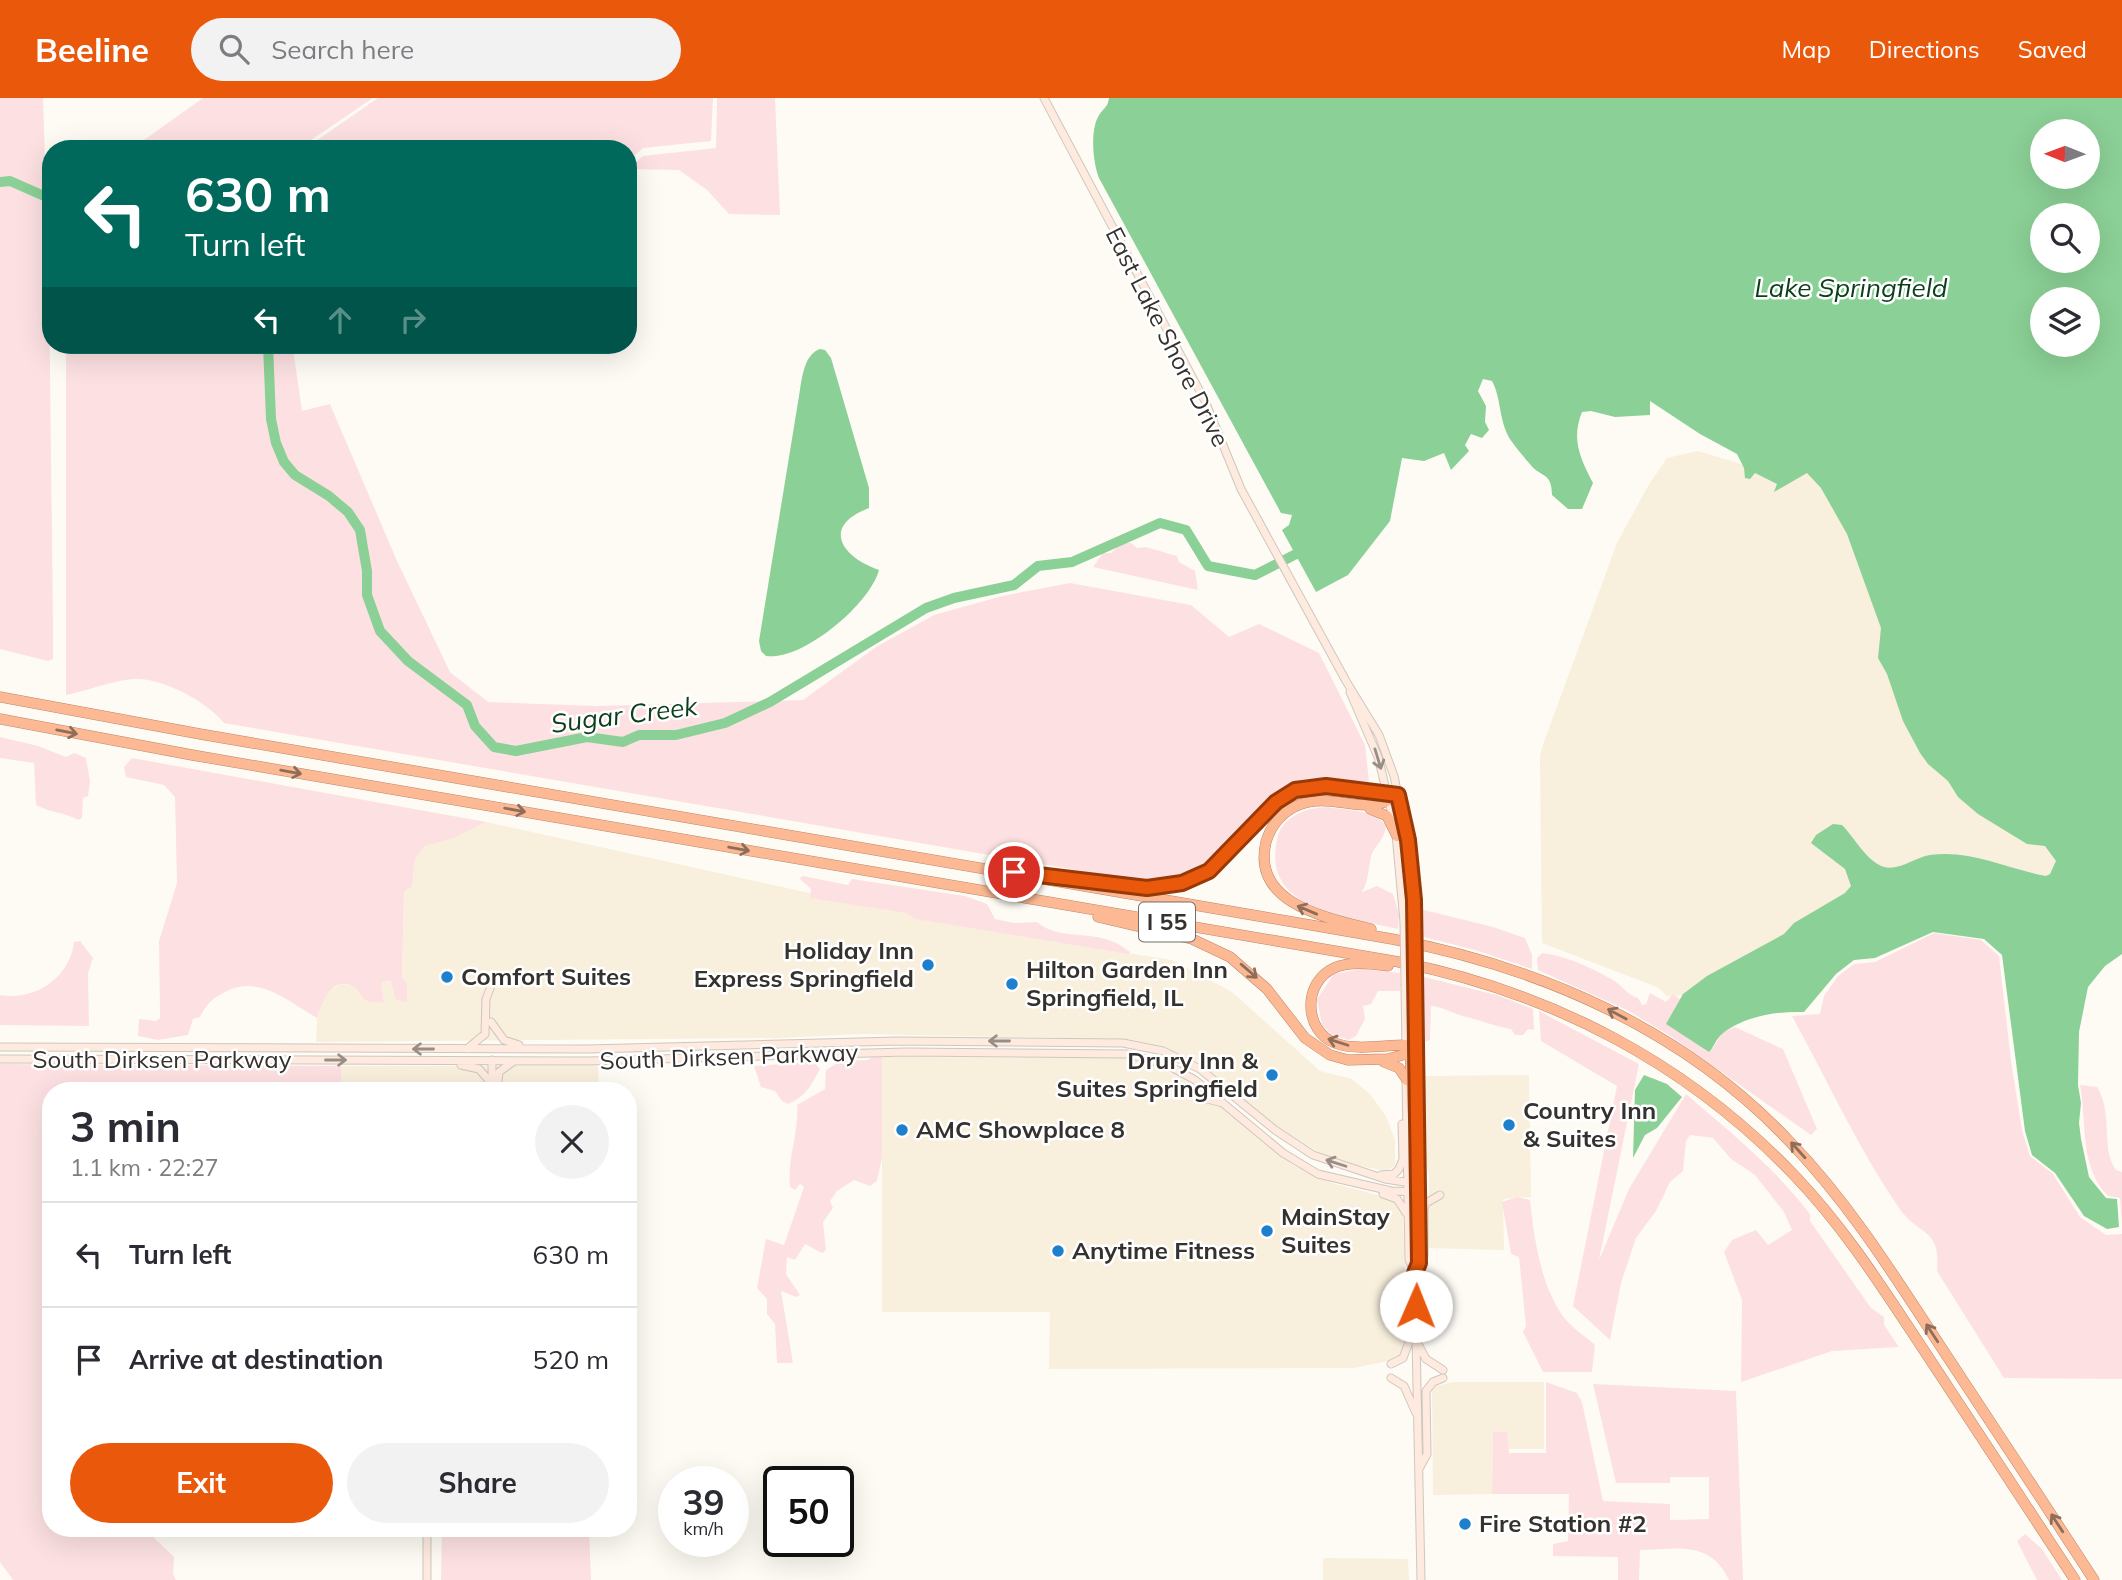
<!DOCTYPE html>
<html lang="en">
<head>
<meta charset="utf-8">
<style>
	:root { --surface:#fff; --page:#f2f2f3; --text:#2b2b33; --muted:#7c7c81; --line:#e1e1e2; --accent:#ea580c }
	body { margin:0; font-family:Mulish,sans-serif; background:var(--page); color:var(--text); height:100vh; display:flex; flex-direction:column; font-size:26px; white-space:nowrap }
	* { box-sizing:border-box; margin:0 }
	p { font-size:23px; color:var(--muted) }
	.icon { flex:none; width:38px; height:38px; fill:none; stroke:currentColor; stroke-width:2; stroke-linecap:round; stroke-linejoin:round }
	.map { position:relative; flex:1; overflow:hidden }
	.details { position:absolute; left:42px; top:984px; width:595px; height:455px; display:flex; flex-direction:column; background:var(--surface); border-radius:28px; box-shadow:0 7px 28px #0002 }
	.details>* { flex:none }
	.guide { position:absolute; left:42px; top:42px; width:595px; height:214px; border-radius:28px; box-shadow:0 7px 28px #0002; background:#00695c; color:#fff; overflow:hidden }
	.needle { width:46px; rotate:271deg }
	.buttons { position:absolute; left:2030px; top:21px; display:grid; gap:14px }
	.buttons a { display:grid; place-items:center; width:70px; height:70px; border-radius:50%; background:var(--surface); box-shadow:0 7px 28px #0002; font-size:35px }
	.speed { position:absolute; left:658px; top:1368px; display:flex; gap:14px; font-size:35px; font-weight:700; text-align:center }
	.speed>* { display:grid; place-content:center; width:91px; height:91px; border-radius:50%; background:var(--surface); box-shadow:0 7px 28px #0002; line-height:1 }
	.speed small { font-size:18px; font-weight:400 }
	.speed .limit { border:4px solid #111; border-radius:10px; background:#fff; color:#111 }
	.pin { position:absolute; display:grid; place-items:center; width:60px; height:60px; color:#fff; margin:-30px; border:4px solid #fff; border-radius:50%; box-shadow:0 2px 7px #0007 }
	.me { position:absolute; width:77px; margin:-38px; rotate:1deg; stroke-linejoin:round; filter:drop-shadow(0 0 5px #0008) }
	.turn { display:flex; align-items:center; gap:24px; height:147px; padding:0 28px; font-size:32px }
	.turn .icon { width:91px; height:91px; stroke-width:2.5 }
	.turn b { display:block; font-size:49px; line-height:60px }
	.lanes { display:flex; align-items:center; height:66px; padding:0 28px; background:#0003; justify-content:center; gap:35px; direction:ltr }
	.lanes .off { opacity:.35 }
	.round { display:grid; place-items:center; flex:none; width:74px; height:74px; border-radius:37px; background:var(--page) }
	.summary { display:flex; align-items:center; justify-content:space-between; height:119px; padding:0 28px }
	h1 { font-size:42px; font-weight:700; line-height:52px }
	.button { display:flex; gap:14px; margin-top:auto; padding:14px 28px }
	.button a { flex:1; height:80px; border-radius:42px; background:var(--accent); color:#fff; font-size:28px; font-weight:700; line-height:80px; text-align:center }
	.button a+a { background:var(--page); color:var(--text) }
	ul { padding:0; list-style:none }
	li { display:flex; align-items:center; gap:21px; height:105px; padding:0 28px; border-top:2px solid var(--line) }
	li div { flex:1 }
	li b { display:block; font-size:26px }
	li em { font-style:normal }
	header { display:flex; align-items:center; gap:42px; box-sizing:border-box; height:98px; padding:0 35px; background:var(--accent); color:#fff }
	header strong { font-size:33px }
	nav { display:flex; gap:38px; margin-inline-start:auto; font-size:24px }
	.search { width:490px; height:63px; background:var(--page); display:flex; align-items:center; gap:18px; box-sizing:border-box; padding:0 24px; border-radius:38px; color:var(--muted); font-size:26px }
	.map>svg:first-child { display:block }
</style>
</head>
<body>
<header>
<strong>Beeline</strong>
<div class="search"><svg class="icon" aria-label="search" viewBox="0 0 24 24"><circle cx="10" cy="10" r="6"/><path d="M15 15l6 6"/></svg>Search here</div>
<nav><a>Map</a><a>Directions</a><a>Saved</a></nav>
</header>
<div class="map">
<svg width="2122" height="1482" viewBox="0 0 2122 1482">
	<rect width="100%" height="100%" fill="#fefbf5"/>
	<path fill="#f8efdd" d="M1698 353 1757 371 1810 369 2065 749 2055 788 1692 897 1667 898 1657 889 1542 845 1540 657 1544 644 1617 445 1648 388 1667 360Z
		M486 724 814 796 1058 844 1172 862 1232 894 1320 973 1352 981 1370 996 1386 1018 1395 1042V1068L1385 1073 1348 1065 1317 1053 1278 1029 1199 965 1162 948 1128 941 861 936 778 940 316 944 317 920 324 901 331 891 341 886 351 887 367 903 384 904 381 883 407 885 402 880 404 794 412 788 415 760 425 748 452 741Z
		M882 959 1123 960 1161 968 1188 982 1293 1067 1335 1086 1393 1101 1403 1113 1406 1215 1403 1253 1396 1260 1388 1263 1354 1270 1049 1271 1050 1214H882Z
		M341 968H598L599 992H342Z
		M1529 977 1531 1099 1503 1101 1504 1152 1428 1150 1429 1077 1424 1062 1423 978Z
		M1544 1284V1351H1508L1507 1333 1493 1334 1492 1396 1433 1397 1432 1289 1453 1284Z
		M1326 1460 1408 1461 1409 1482H1323V1461Z"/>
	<path fill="#fde1e2" d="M0 0H43L49 187 53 524V561L48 563 0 551Z
		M203 0H373L298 51H139L141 44Z
		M378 0H713L711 43 643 50 628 64V51H304Z
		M717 0H775L780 117 729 116 707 92 679 72 628 71 643 58 716 50Z
		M66 247H315L293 251 302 313 330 306 397 463 450 574 488 604 597 608 803 602 876 549 934 517 1002 498 1070 485 1191 507 1229 539 1259 526 1319 555 1365 647 1369 683C1356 694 1318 673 1295 684 1237 711 1222 785 1146 784L224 625C207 604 165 581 137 581 116 581 87 593 66 597Z
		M1121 445H1131L1137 450 1146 449 1177 458 1179 464 1195 473 1198 492 1093 469 1103 455H1111Z
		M0 639 38 648 66 659 74 655 86 660 90 683 88 698 83 700 82 720 78 722C65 714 50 715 36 707L34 665 0 660Z
		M132 660 486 724 452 741 425 748 415 760 412 788 404 794 402 880 407 885V904L396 902 391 883 381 884 384 905C380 904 371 905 367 903 360 899 358 890 350 887 330 880 322 906 317 920 289 904 260 877 227 893 213 900 208 904 200 919L193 921 188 937 158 942 138 938 139 921 156 923 160 920 159 843 177 785 175 699 164 687 126 679 124 669Z
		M1325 709C1343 712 1375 711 1386 728 1384 744 1374 747 1371 759 1368 772 1369 782 1362 794L1377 788 1393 796 1399 816 1398 831C1347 819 1258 812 1278 738 1283 719 1306 710 1325 709Z
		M803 778 848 787 852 781 965 798 987 806 995 821 1014 825 1037 824C1063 846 1098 827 1130 854L1129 856 916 821 907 815 810 800 811 791 799 780Z
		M1420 811 1493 829 1525 840 1532 857V871L1475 852 1420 838Z
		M1934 835 1981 842 1999 858 2011 963 2022 1032 2030 1058 2053 1076 2080 1119 2106 1137 2122 1136V1281L2004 1280 1937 1173C1941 1129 1919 1139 1899 1110 1858 1050 1827 982 1792 918L1820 916 1824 898 1838 878 1854 866 1875 864Z
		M80 843 93 860 88 875 89 928 0 927V897C35 903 70 880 74 844Z
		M1542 855C1567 858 1595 871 1616 884 1624 890 1628 897 1638 900L1642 907 1646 906 1650 895 1666 904 1673 896 1680 901 1667 926 1713 950 1722 935 1735 929 1783 951 1817 1031 1811 1037 1669 937 1627 912 1538 872 1537 860Z
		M1361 871 1400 875V893H1378L1371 906 1363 908 1365 921 1356 938 1349 942 1331 936 1322 927 1317 901 1334 876Z
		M1420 878 1497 897 1533 911 1534 932 1528 931 1523 937H1515L1511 931C1494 928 1479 922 1463 918 1451 915 1443 909 1431 908L1430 942 1424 944Z
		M1539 913 1639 966 1599 1162 1629 1091 1686 996C1730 1034 1775 1070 1810 1116V1123L1871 1210 1884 1219V1227L1899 1249 1832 1253 1741 1284 1742 1202 1724 1154 1732 1142 1756 1132 1768 1147 1792 1132 1784 1114 1755 1077 1731 1061 1713 1040 1690 1037 1686 1043 1683 1073 1670 1084 1656 1113 1636 1140 1621 1185 1610 1242 1573 1208 1617 988 1541 943Z
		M872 959H882V1060L877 1083 870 1088 854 1082 837 1093 830 1103 833 1110 823 1124 826 1152 822 1155 805 1146 795 1162 787 1159 786 1176 800 1197 796 1199 781 1193 793 1265H777L775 1226 767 1216V1201L757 1190 766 1141 784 1147 804 1089 800 1086 795 1092 790 1089C787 1061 799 1035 797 1007L825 991 826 972 840 963 867 962Z
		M795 965H815L820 971C811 988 806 998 788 1006L782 1003 775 993 761 989 754 968Z
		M0 966 341 968 342 992H51V1430H144L174 1459 173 1476 176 1482H13L0 1464Z
		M2080 987 2097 989C2114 1017 2100 1049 2116 1072L2122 1074V1125L2120 1100 2108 1098C2079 1069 2087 1024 2080 987Z
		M1517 1099 1530 1102C1534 1140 1541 1191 1566 1222 1574 1231 1586 1239 1595 1247L1592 1274H1543L1523 1234 1526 1228 1519 1159 1511 1156 1502 1104Z
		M1546 1284 1577 1295 1582 1304 1603 1403 1670 1406V1422L1709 1421V1379H1670V1385H1616L1593 1286 1736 1293 1743 1482H1729C1710 1442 1678 1451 1640 1452L1639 1482H1618V1459L1553 1458V1446L1568 1443 1569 1396H1492L1493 1334 1507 1333 1509 1355H1546Z
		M442 1430H589L591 1482H441Z
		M2025 1436 2042 1451 2062 1482H2037L2017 1443Z"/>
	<path fill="#8bd096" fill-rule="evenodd" d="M1109 0H2122V856L2105 868 2088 889 2079 934 2078 987 2081 1005 2079 1025 2081 1041 2089 1079 2106 1100 2117 1101 2119 1129 2107 1131 2084 1118 2055 1075 2032 1057 2025 1033 2002 857 1984 841 1933 834 1875 860 1854 862 1836 876 1804 914C1777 913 1744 918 1722 936 1716 941 1714 949 1709 954L1666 926 1683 896 1707 878 1784 836 1794 825 1845 795 1851 788 1845 771 1811 745 1816 737 1833 726 1842 727C1855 740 1866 763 1884 769 1899 773 1916 759 1930 757 1970 751 2008 771 2046 778L2050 776 2056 763 2045 748 2027 746 1978 716 1958 699 1948 683 1928 666 1920 655 1903 623 1887 576 1878 560 1881 530 1847 436 1821 390 1807 375 1774 394 1777 386 1755 375 1750 381 1745 380 1744 370 1737 356 1700 336 1650 303V317L1615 319 1591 313 1582 314C1571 341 1580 360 1593 385L1582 411H1568L1552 397C1552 373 1540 380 1529 365 1523 358 1517 351 1512 344 1498 325 1502 301 1492 283L1483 281 1478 293 1486 308 1485 324 1489 332 1482 340 1471 336 1465 347 1469 353 1451 372 1444 355 1424 363 1402 360 1390 423 1348 477 1316 494 1282 432 1289 427 1292 417 1281 415 1099 80C1093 65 1090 34 1098 19 1102 11 1108 10 1109 0ZM2042 33H2088V79H2042ZM2042 117H2088V163H2042ZM2042 201H2088V247H2042Z
		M820 251 825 252 831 260 869 390V410C821 428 841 459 879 472 870 506 803 563 766 558L761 553 759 543 799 298C802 282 803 257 820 251Z
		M1644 977 1667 986 1682 999 1657 1030 1645 1037 1633 1060 1635 992Z"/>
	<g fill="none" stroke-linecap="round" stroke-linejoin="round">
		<path stroke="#8bd096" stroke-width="10" d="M0 84 10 83 51 101
			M268 247 271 321 276 345 284 364 295 377 329 398 348 414 360 432 367 473V497L380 533 408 563 467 607 475 628 494 649 516 653 587 639 623 644 639 637H676L725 625 770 604 926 510 954 500 1014 487 1038 468 1072 464 1160 425 1186 432 1208 468 1255 477 1300 454"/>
		<defs>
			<path id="secondary" d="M1044 0 1205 303 1241 391 1346 583 1379 637 1394 678 1407 742 1414 826
				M1350 594 1378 659 1394 724
				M1396 736 1404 824
				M1405 888 1406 951
				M1415 890 1417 1009
				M491 924 504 942 519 947
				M0 949 588 951 898 943 1123 945 1163 953 1200 971 1275 1032 1313 1057 1385 1081 1418 1086
				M467 951 485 936 486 901 491 888
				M0 961 588 963 906 954 1127 956 1166 966 1195 982 1283 1055 1318 1076 1391 1093 1419 1094
				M492 962V992
				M461 967 479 971 492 986
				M1406 980 1409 1162 1415 1175
				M497 992 499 974 514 963
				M1207 1001 1223 1005
				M1417 1034 1419 1165 1415 1175V1192L1421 1482
				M1381 1077 1394 1076 1399 1071 1403 1061 1402 1026
				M1383 1096 1397 1101 1407 1116
				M1419 1164 1424 1158V1111L1426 1105 1440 1097
				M1418 1246 1426 1261 1443 1272
				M1391 1266 1403 1260 1414 1231
				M1391 1280 1404 1288 1416 1315
				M1420 1369 1427 1356 1426 1293 1433 1284 1443 1280
				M427 1482V1430"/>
			<path id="highway" d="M0 599 200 636 1392 841C1541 869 1685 932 1790 1044 1848 1104 1892 1174 1937 1243 1990 1323 2042 1402 2094 1482
				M0 621 192 657 1399 864C1551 894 1687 965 1794 1077 1847 1132 1887 1197 1929 1260 1978 1334 2026 1408 2075 1482
				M1370 711 1387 718 1397 738
				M1069 779C1125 785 1170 803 1220 765 1246 736 1273 690 1316 688 1339 687 1364 694 1387 695
				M1098 819 1192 841 1230 859 1267 891 1305 940 1330 957 1348 962 1388 961 1406 956 1416 938
				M1371 831C1328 820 1251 806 1266 744 1271 726 1284 712 1301 706 1331 695 1362 716 1389 702
				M1388 868C1372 866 1350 863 1334 870 1303 884 1303 932 1335 945 1355 953 1384 947 1406 947L1410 951 1413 1022 1417 1039
				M1384 964 1399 970 1407 982"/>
		</defs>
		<use href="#secondary" stroke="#cdc8be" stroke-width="9"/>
		<use href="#highway" stroke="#b78970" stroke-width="11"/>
		<use href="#secondary" stroke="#feeadf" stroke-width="7"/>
		<use href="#highway" stroke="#fdb993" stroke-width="10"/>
		<defs>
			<path id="secondary-bridge" d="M1404 824 1405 888
				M1414 826 1415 890"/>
		</defs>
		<use href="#secondary-bridge" stroke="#cdc8be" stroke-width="9" stroke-linecap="butt"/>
		<use href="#secondary-bridge" stroke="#feeadf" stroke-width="7"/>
	</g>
	<defs><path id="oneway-shaft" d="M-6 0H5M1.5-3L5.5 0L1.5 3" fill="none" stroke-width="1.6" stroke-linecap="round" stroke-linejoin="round" transform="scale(1.75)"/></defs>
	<g stroke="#8e6e5b">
		<use href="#oneway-shaft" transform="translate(67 634) rotate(11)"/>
		<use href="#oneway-shaft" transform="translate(291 674) rotate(10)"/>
		<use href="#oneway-shaft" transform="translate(515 712) rotate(10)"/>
		<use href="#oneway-shaft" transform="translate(739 751) rotate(10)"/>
		<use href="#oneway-shaft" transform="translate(1307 812) rotate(-157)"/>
		<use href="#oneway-shaft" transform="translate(1249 873) rotate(41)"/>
		<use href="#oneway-shaft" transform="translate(1617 916) rotate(-152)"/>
		<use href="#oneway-shaft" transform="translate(1338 944) rotate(-162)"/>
		<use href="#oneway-shaft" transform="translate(1798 1052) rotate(-132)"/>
		<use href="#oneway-shaft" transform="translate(1932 1235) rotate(-123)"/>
		<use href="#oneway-shaft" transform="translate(2057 1425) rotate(-123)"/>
	</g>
	<g stroke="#998e86">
		<use href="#oneway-shaft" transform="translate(1378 661) rotate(73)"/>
		<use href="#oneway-shaft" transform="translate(999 943) rotate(-180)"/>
		<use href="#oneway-shaft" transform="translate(423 951) rotate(-180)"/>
		<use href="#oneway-shaft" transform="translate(336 962)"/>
		<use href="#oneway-shaft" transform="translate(1336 1065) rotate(-162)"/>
	</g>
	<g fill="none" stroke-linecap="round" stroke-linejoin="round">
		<defs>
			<path id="route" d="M1014 774 1147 790 1182 785 1209 773 1276 704 1295 692 1326 688 1398 697 1408 742 1414 802 1419 1165 1415 1175 1416 1208"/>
		</defs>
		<use href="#route" stroke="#983908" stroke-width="18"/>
		<use href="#route" stroke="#ea580c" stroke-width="12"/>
	</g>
	<g fill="#1e80cc" stroke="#fff" stroke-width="2.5">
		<circle cx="928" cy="867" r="7"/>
		<circle cx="447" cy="879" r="7"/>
		<circle cx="1012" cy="886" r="7"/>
		<circle cx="1272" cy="977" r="7"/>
		<circle cx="1509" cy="1027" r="7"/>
		<circle cx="902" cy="1032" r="7"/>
		<circle cx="1267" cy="1133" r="7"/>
		<circle cx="1058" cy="1153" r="7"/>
		<circle cx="1465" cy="1426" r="7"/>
	</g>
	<g text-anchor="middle" stroke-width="5" stroke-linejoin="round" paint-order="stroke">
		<rect fill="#fff" stroke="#716f6d" stroke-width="2" x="1139" y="804.5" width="56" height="39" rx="5"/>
		<g font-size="23" font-weight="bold" fill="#34312e">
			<text x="1167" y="832">I 55</text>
		</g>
		<g font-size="24" fill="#34312e" stroke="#fff">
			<text transform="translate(1167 239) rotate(63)" y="8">East Lake Shore Drive</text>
			<text transform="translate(729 959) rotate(-2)" y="8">South Dirksen Parkway</text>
			<text x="162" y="970">South Dirksen Parkway</text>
		</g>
		<g font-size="24" font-weight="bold" fill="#34312e" stroke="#fff" text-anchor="start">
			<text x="914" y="861" text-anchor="end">Holiday Inn<tspan x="914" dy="28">Express Springfield</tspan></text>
			<text x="1026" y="880">Hilton Garden Inn<tspan x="1026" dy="28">Springfield, IL</tspan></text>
			<text x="461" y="887">Comfort Suites</text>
			<text x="1258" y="971" text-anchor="end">Drury Inn &amp;<tspan x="1258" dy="28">Suites Springfield</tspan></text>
			<text x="1523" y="1021">Country Inn<tspan x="1523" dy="28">&amp; Suites</tspan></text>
			<text x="916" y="1040">AMC Showplace 8</text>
			<text x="1281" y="1127">MainStay<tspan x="1281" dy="28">Suites</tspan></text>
			<text x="1072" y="1161">Anytime Fitness</text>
			<text x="1479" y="1434">Fire Station #2</text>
		</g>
		<g font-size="26" font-style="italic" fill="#0b3e1a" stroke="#fff">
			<text x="1851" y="199">Lake Springfield</text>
			<text transform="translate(624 617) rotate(-7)" y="9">Sugar Creek</text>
		</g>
	</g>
</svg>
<div class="buttons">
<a><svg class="needle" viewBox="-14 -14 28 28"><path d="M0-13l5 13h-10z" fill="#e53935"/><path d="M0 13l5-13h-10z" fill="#7c7c81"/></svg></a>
<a><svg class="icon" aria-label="search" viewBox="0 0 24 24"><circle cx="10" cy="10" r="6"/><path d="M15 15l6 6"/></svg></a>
<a><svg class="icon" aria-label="layers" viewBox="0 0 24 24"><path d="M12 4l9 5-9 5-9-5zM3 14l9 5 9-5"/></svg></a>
</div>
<div class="speed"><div>39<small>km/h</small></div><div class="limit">50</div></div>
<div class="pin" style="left:1014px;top:774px;background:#d93025"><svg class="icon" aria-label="arrive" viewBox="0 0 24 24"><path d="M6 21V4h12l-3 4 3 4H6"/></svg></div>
<svg class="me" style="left:1416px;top:1208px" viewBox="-20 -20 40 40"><circle r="19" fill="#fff"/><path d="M0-13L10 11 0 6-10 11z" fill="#ea580c"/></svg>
<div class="guide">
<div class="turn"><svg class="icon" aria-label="left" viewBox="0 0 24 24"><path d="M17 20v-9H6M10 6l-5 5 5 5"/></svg><div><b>630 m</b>Turn left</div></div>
<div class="lanes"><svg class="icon" aria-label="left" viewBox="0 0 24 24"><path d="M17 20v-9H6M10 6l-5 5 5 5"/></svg><svg class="icon off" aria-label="ahead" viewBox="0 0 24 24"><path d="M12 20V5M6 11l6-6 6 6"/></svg><svg class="icon off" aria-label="right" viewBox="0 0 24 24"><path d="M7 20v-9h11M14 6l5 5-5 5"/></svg></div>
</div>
<section class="details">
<div class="summary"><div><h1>3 min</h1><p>1.1 km · 22:27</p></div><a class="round"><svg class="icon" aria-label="close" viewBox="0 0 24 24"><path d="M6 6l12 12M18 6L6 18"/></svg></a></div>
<ul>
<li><svg class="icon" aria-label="left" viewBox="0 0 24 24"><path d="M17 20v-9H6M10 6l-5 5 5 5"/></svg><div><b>Turn left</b></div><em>630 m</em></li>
<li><svg class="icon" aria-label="arrive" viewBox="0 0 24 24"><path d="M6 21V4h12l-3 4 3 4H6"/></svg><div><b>Arrive at destination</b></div><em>520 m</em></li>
</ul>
<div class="button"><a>Exit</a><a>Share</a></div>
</section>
</div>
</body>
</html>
